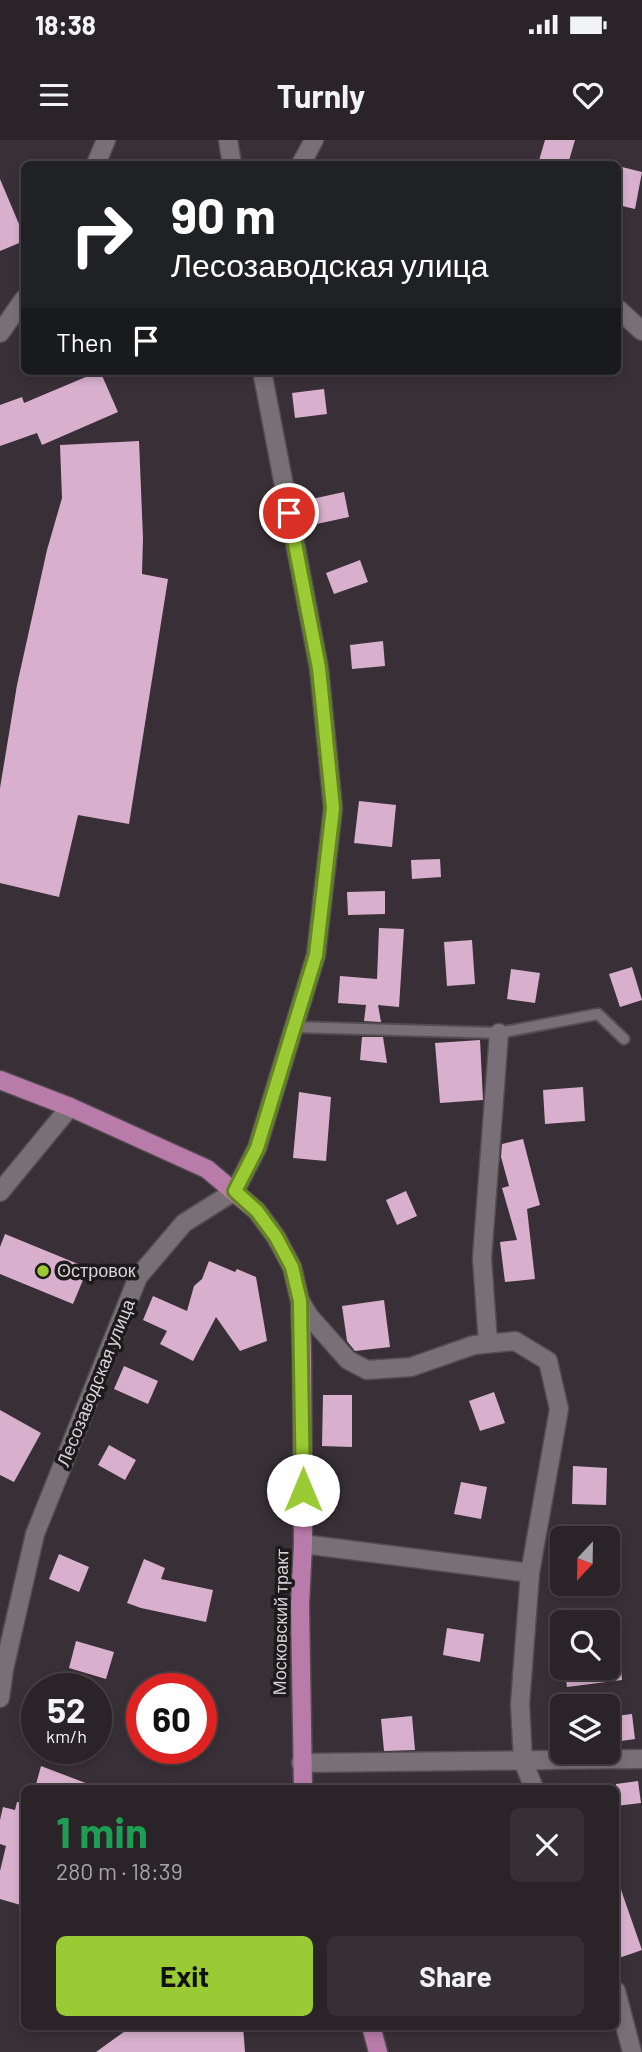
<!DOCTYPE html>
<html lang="en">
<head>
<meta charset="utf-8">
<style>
	:root { --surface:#2a2428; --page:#363034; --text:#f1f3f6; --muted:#a5a4a8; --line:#464145; --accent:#9acb34 }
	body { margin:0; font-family:Barlow,sans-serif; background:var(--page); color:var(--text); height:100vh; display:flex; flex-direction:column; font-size:26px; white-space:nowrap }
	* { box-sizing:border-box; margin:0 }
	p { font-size:23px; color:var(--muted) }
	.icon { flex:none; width:38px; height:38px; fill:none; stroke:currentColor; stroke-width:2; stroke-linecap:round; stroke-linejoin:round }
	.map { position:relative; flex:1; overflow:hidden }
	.panel { position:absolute; left:21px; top:1645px; width:598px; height:245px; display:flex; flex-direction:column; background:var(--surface); border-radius:10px; box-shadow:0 4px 10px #0003,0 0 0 2px var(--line) }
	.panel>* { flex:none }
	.hud { position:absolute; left:21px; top:21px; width:600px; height:214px; border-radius:10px; box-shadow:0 4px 10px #0003,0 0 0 2px var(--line); background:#202124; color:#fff; overflow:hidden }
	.needle { width:46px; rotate:202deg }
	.buttons { position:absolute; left:550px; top:1386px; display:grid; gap:14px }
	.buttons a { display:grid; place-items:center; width:70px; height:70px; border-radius:10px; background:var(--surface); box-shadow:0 4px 10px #0003,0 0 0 2px var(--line); font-size:35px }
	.speed { position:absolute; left:21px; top:1533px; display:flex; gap:14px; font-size:35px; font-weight:700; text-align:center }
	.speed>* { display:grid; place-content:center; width:91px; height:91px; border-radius:50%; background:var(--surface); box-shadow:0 4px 10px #0003,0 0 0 2px var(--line); line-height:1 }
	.speed small { font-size:18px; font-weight:400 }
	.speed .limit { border:10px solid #d22; background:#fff; color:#111 }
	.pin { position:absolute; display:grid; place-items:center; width:60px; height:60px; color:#fff; margin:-30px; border:4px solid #fff; border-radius:50%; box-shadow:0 2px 7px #0007 }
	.me { position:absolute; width:77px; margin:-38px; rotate:0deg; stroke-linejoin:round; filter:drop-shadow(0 0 5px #0008) }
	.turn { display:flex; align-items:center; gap:24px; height:147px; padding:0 35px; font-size:32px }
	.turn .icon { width:91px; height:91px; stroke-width:2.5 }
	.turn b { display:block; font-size:49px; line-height:60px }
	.then { display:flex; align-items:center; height:66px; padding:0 35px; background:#0003; gap:14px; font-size:26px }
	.round { display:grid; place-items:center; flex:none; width:74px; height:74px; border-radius:10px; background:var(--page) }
	.head { display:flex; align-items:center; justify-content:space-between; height:119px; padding:0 35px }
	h1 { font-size:42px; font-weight:700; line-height:52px; color:#1e9e55 }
	.cta { display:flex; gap:14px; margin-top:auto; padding:14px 35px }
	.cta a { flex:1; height:80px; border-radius:10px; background:var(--accent); color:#111; font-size:28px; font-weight:700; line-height:80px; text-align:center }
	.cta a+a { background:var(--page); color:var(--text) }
	.status { display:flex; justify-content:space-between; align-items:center; height:49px; padding:0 35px; background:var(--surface); direction:ltr }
	.status svg { height:19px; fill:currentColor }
	header { display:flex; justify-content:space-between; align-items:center; height:91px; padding:0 35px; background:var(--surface); font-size:32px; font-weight:700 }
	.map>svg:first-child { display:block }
</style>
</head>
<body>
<div class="status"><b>18:38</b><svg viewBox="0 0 49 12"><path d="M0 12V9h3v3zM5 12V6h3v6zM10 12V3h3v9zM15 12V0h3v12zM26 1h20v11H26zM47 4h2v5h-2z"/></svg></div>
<header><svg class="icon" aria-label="menu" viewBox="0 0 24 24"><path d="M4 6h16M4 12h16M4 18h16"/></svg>Turnly<svg class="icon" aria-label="heart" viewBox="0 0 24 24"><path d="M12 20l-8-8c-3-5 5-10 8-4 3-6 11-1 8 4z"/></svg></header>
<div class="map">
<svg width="642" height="1912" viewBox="0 0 642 1912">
	<rect width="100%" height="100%" fill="#383036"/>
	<path fill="#d8b0cd" d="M545 0H575L568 24H538Z
		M618 26 642 32 635 69 618 65Z
		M0 39 24 96V101L0 111Z
		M100 231 118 272 42 305 37 293 0 306V265L22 257 24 263Z
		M324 249 327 274 295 278 292 253Z
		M139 301 143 398 142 434 168 439 129 684 78 675 59 757 0 743V648L17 545 47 410 62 358 60 305Z
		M344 352 349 377 312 385 307 360Z
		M360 420 368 442 334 454 326 433Z
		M383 501 385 526 352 529 350 505Z
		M359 661 396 665 392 707 354 703Z
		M440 719 441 737 412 739 411 720Z
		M385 751V774L348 775 347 752Z
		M379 788 404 789 399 867 378 865 381 882 364 881 366 865 338 863 340 836 377 839Z
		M472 800 475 844 447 846 444 802Z
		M632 827 642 860 620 867 609 834Z
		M511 829 540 833 535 863 507 859Z
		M362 897H383L387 923 360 920Z
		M480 900 483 960 440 963 435 903Z
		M583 947 585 981 545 984 543 950Z
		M299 952 331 957 326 1021 293 1018Z
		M523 999 540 1065 527 1069 535 1139 505 1142 500 1102 517 1100 502 1048 509 1046 501 1017 502 1004Z
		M406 1051 417 1076 397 1085 386 1060Z
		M5 1094 88 1128 73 1164 0 1134V1107Z
		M209 1121 235 1132 237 1129 256 1137 267 1201 240 1211 216 1177 193 1221 160 1204 167 1191 143 1180 153 1156 187 1171 194 1146 202 1139Z
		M384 1160 390 1207 355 1211 347 1201 342 1166Z
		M124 1226 158 1241 148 1264 114 1249Z
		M494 1252 505 1283 480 1291 469 1261Z
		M323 1255H352V1307L322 1306Z
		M0 1270 41 1293 14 1342 0 1335Z
		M109 1305 136 1320 125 1340 98 1325Z
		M573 1326 607 1328 606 1365 572 1364Z
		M461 1342 487 1347 481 1379 454 1374Z
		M59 1414 89 1427 79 1452 49 1439Z
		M144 1419 165 1428 161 1439 213 1450 206 1482 141 1468 127 1463Z
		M447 1488 484 1494 480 1522 443 1515Z
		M76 1501 114 1512 106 1539 69 1528Z
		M564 1528H621L622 1540 567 1547Z
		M632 1574 635 1599 607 1603V1577Z
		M412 1576 415 1610 384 1611 381 1579Z
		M41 1626 96 1647V1648H35Z
		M638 1641 641 1663 616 1666V1644Z
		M17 1662 24 1663V1766L0 1759V1731L6 1706 0 1704V1680L3 1667 15 1670Z
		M619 1744 642 1810 616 1819V1745Z
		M132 1886H243L245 1912H96Z"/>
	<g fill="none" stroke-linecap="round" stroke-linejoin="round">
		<defs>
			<path id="service" d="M294 887 499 893 598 874 624 899"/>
			<path id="minor" d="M228 0 232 24
				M96 24 106 0
				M301 24 314 0
				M618 169 642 191
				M0 193 24 159
				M0 1052 70 967
				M300 1161 309 1176 348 1220 367 1230 411 1227 474 1205 515 1201 548 1221 559 1269 530 1433 520 1564 523 1621 534 1648
				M488 1203 482 1118 499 893
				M303 1404 530 1433
				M0 1558 4 1529 35 1394 138 1137 184 1083 235 1051 257 1008 316 815 333 668 319 528 262 231
				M301 1623 642 1619
				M616 1851 632 1912"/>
			<path id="primary" d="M0 940 70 967 207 1029 257 1071 276 1097 292 1127 300 1161 302 1214 303 1404 300 1465 303 1648
				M371 1886 378 1912"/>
		</defs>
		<use href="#service" stroke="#534c51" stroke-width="14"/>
		<use href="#minor" stroke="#534c51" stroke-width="21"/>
		<use href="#primary" stroke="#534c51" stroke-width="21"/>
		<use href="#service" stroke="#787076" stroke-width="10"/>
		<use href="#minor" stroke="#787076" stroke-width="18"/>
		<use href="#primary" stroke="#b87baa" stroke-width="18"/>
	</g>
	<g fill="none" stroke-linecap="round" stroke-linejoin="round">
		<defs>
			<path id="route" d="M289 373 319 528 333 668 316 815 257 1008 235 1051 257 1071 276 1097 292 1127 300 1161 303 1350"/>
		</defs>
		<use href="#route" stroke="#648422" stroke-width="18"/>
		<use href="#route" stroke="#9acb34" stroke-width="12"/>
	</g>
	<circle fill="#9acb34" stroke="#1d1a1c" stroke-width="2.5" cx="43" cy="1131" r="7"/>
	<g text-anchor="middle" stroke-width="7" stroke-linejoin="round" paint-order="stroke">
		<g font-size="18" fill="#d8d3d6" stroke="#1d1a1c" text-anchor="start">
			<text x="57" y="1137">Островок</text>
		</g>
		<g font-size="18" fill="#d8d3d6" stroke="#1d1a1c">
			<text transform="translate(96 1243) rotate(-68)" y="6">Лесозаводская улица</text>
			<text transform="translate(281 1482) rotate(-89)" y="6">Московский тракт</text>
		</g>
	</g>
</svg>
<div class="buttons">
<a><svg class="needle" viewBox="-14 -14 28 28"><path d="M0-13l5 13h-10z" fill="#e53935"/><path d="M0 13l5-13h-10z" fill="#a5a4a8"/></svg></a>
<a><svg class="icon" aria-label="search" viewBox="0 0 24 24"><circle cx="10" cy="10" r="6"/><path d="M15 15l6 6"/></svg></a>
<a><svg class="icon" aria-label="layers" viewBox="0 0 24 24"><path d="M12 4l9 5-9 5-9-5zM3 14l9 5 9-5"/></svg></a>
</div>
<div class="speed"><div>52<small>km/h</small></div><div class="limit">60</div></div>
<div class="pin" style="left:289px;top:373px;background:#d93025"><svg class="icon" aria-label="arrive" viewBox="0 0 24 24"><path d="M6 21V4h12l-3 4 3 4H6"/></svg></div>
<svg class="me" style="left:303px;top:1350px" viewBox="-20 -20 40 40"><circle r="19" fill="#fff"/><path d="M0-13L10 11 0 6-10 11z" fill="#9acb34"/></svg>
<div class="hud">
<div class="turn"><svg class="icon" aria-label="right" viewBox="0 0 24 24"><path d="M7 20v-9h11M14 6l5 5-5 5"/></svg><div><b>90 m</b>Лесозаводская улица</div></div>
<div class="then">Then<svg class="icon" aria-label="arrive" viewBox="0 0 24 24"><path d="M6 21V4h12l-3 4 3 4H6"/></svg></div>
</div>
<section class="panel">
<div class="head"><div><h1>1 min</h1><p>280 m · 18:39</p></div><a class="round"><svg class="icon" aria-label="close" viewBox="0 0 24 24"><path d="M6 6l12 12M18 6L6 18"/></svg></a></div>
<div class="cta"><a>Exit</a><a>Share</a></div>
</section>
</div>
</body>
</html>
